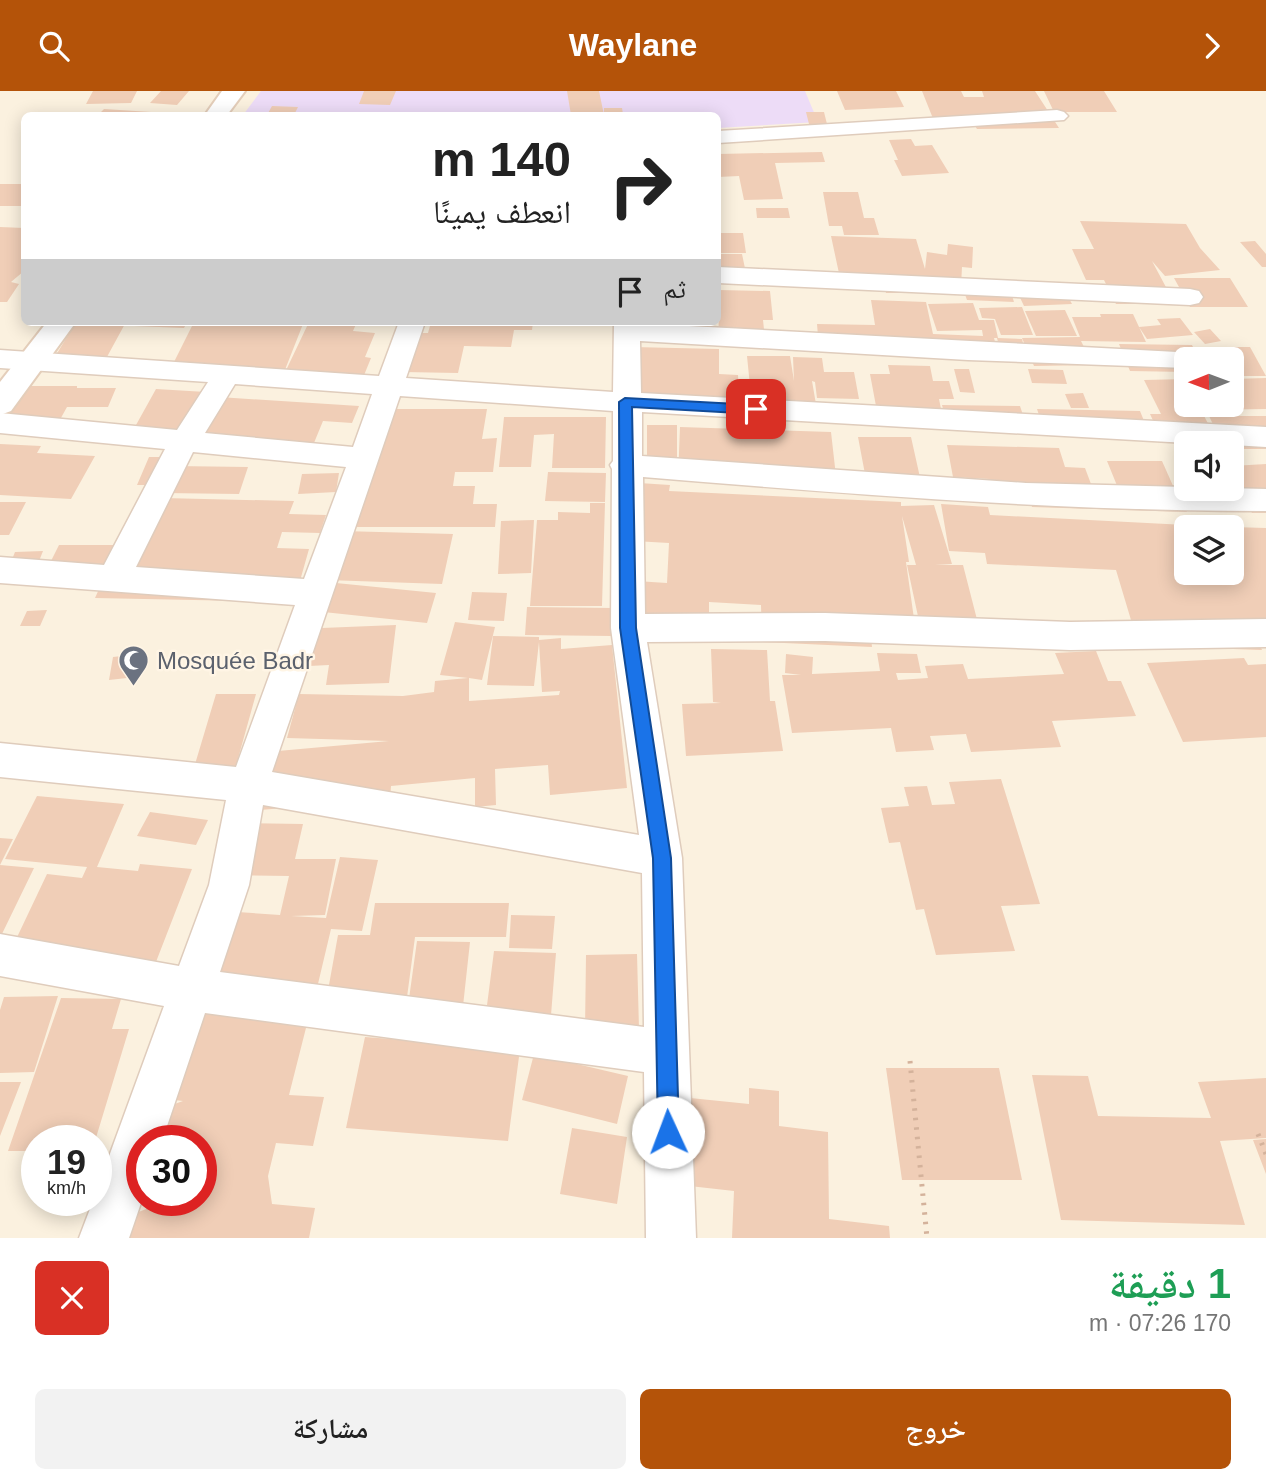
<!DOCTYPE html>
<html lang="ar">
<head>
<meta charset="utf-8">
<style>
	:root { --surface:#fff; --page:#f2f2f2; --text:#222; --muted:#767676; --accent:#b45309 }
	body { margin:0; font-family:Helvetica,"Noto Naskh Arabic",sans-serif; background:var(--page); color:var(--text); direction:rtl; height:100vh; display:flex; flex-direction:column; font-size:26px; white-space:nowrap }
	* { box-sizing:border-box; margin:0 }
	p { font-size:23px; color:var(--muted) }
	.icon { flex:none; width:38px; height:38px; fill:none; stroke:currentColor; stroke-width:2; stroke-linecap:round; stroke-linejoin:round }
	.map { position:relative; height:1147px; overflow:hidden; direction:ltr }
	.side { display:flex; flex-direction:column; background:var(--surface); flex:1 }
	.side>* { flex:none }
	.guide { position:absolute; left:21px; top:21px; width:700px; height:214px; border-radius:10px; box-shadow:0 4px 18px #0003; direction:rtl; background:#fff; color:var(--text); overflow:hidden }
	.needle { width:46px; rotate:269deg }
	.fabs { position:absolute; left:1174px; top:256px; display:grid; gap:14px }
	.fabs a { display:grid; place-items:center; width:70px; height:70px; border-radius:10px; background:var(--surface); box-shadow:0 4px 18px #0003; font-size:35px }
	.speed { position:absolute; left:21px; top:1034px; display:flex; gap:14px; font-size:35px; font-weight:700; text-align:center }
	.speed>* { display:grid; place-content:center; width:91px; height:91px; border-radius:50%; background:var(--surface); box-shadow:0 4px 18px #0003; line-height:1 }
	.speed small { font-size:18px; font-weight:400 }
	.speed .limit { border:10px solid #d22; background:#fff; color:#111 }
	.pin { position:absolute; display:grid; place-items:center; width:60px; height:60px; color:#fff; margin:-30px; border-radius:14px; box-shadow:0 4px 10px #0006 }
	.me { position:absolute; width:77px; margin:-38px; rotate:358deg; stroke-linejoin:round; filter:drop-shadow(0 0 5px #0008) }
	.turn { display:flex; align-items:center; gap:24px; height:147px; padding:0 35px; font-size:32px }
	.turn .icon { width:91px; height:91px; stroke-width:2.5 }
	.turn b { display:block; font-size:49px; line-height:60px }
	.then { display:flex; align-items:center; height:66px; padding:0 35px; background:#0003; gap:14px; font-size:26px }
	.round { display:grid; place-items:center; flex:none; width:74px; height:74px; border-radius:10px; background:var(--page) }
	.overview { display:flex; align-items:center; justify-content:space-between; height:119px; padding:0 35px }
	h1 { font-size:42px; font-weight:600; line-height:52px; color:#1e9e55 }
	.action { display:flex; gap:14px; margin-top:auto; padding:14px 35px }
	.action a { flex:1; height:80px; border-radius:10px; background:var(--accent); color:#fff; font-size:28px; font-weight:600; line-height:80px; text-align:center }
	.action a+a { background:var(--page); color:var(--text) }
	header { display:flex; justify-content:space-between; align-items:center; height:91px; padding:0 35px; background:var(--accent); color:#fff; font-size:32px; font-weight:600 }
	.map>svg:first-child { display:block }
</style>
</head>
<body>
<header><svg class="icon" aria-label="forward" viewBox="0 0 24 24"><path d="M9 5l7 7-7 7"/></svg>Waylane<svg class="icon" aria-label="search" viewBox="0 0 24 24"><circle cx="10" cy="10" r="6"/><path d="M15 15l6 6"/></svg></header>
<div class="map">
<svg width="1266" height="1147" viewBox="0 0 1266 1147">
	<rect width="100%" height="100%" fill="#fbf1df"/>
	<path fill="#eddcf7" d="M261 0H805L818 31 718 37V24H243Z"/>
	<path fill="#f0ceb7" d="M93 0H137L131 12 86 13Z
		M161 0H189L177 14 150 12Z
		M364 0H396L390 14 359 13Z
		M567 0H599L604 24H571Z
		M837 0H896L904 16 845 19Z
		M922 0H961L964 6H984L982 0H1035L1059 37 977 38 975 35H936Z
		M1044 0H1104L1117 21H1054Z
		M272 15 298 16 294 24H267Z
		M604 17H622L623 23 604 24Z
		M104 18 167 22V24H98Z
		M806 21H824L827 33H809Z
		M911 48 915 55 932 54 949 82 902 85 894 69H898L889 49Z
		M822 61 825 71 775 72 783 108 744 109 739 85 718 86V63Z
		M0 93H24V115H0Z
		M823 101H858L864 127H874L879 144H844L842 135H829Z
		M756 117H788L790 127H757Z
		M1080 130 1186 133 1200 157 1220 179 1165 185 1152 170 1175 213H1116L1104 189H1086L1072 158H1094Z
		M0 136 24 137V180L11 191 19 193 7 211H0Z
		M718 142H743L746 162H718Z
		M831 145 916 148 925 178 927 161 947 164 948 153 973 156 972 177 962 176 961 195 932 202H886L883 187H840Z
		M1255 150 1266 163V176H1262L1240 151Z
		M718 163H742L748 192 718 193Z
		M1174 187H1230L1248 216H1190Z
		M961 192H1008L1014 211 967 209Z
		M1061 192 1072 213 1024 215 1014 194Z
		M718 199 770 200 773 229H763L765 248 744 256 719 255Z
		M871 209 926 211 933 243 983 245 982 239 937 240 928 213 973 212 979 229H994L998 247H994L1000 269 898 265V263L819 257 817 233 875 234Z
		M1022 216 1033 244H1001L995 228 982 227 979 217Z
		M1065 219 1077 245H1036L1025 220Z
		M1100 223H1133L1146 251 1081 250 1093 274 1034 275 1022 247 1080 246 1072 226H1101Z
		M1180 227 1193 244 1147 248 1139 236 1161 234 1157 228Z
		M76 231H126L102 275 50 274Z
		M137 231H187L184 237 134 235Z
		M194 231H252L303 233 279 294 173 273Z
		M309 231H357L353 240 375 242 365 266 371 267 358 299 279 294Z
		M431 231H533L532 239H514L511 256 464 255 458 282 403 281 413 242H428Z
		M1210 238 1221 250 1205 253 1194 241Z
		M997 247 1022 248 1028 272 1003 271Z
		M1119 253 1192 254 1199 268H1186V281L1130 280Z
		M633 256 719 258V283L738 284 740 320 629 318Z
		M1198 256H1250L1266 285H1232V268H1204Z
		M747 265H790L794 290 793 266 822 267 824 281H854L859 308 817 307 815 291 812 290 818 325H753Z
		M888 274 930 275 933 290H949L954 308H939L944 333 879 331 870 283H890Z
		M954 278H969L975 302 960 301Z
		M1028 278 1063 279 1067 293 1032 292Z
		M1266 287V318L1201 319 1216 348 1162 349 1150 323H1161L1144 289 1186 288V313H1232V288Z
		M26 295H77V297H116L108 316H67L52 343H0Z
		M156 298 206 301 179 355 126 352Z
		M1083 302 1089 317H1071L1065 303Z
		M219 306 359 315 352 332 323 330 309 364 194 356Z
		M942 314 1020 315 1027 336H948Z
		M383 318H487L482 348 497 347 493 381H455L453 395H475L473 413H497L495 436H346Z
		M1037 318 1140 320 1151 347 1046 345Z
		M1209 325H1266V358H1232V352H1222Z
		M504 326H606L605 377H552L554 343 534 344 531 376H499Z
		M647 334H677V378L647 377Z
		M680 336 831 341 837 394 678 388Z
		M858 346H911L923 400 868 399Z
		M0 353 41 355 37 362 95 365 71 408 0 404Z
		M947 354 1059 357 1065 376 1085 377 1094 401 1181 404 1187 421 1032 416 1029 405 994 403 990 388 953 386Z
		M149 366H178L174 375 248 376 239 403 164 402 167 394H137Z
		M1107 370H1162L1174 397H1118Z
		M1266 373V422H1252L1232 388V375Z
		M548 381 606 382 605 411 545 410Z
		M339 382 336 401 298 403 302 383Z
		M639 392 670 394 669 400 901 411V415L934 414 952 473 935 474H963L981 544H922L907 474H916L902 425 909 471H906L916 542 869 527 872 556 762 551 761 514 709 511V542L632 538 636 490 667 492 669 452 634 450Z
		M163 407 294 410 289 423 326 424 320 442 282 441 277 457 309 458 294 511 95 507 117 458Z
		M0 411H26L9 444H0Z
		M590 412H605L602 515H530L537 429H558V421L590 422Z
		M941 413 988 416 990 424 1186 434V481H1232V436L1266 437V539L1254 538 1262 559 1233 558 1231 551 1161 530 1131 529 1116 479 987 473 985 462 949 460Z
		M534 429 531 482 498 483 501 430Z
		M342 440 453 443 442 493 327 489Z
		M59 454H116L99 495 39 494Z
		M43 460 35 480 7 481 15 461Z
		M326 491 436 502 427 532 314 520Z
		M472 501 507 502 504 530 468 529Z
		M527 516 613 517 612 545 525 544Z
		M47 519 40 535H20L27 520Z
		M455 531 495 536 482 589 469 587V610L559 604 560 600 542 601 539 551 534 595 487 594 493 545 539 546V549L561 547V558L612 554 627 697 550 704 548 674 495 678 496 714 475 716V687L391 695 390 708 260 719 267 661 389 650 287 647 299 603 403 605 434 601 435 590 468 587 440 584Z
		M396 534 389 592 326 594 329 574 289 576 297 538Z
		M711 558 767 559 770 610H775L783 660 686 665 682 613 721 612 713 611Z
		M1096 560 1108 590H1121L1136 625 1052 630 1061 656 971 661 966 643 930 645 934 659 896 661 891 637 792 642 782 584H801L785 582 786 563 813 566 812 583 880 580 877 562 917 563 921 582H896L898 589 928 587 925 575 963 573 968 588 1064 583 1055 562Z
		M140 563 136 586 109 589 113 566Z
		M1244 567 1248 574 1266 573V646L1183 651 1147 572Z
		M216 603H256L229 700H187Z
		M1001 688 1040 813 1001 815 1015 860 936 864 924 818 916 819 900 751 889 752 881 717 909 715 904 696 927 695 932 714 955 713 949 691Z
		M37 705 124 713 97 776 138 780 140 773 192 778 154 876 10 861 47 783 82 787 87 776 5 768Z
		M150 721 208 729 196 754 137 745Z
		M238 732 303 733 295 768H336L325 824 291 825 326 827 340 766 378 769 362 840 331 838 317 897 186 888 209 819 280 824 289 785 223 784Z
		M0 747 13 748 0 774 34 777 0 847Z
		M375 812H509L506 846H415L407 906 327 905 338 844H370Z
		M511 824 555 825 552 858 509 857Z
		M417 850 470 851 463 915H408Z
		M494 860 556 862 551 924 486 922Z
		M637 863 639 938 585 940 586 864Z
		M58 905 34 981 0 982V919L4 906Z
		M61 907 121 908 112 938H129L95 1050H37V1060H8Z
		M178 918 308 929 289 1004 324 1006 313 1055 276 1052 268 1085 272 1113 315 1117 309 1147H101L105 1134 154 1115 167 1116 166 1110H201V1050H142L135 1027 183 1010 148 1006Z
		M365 946 520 958 508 1050 346 1037Z
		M534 963 628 985 617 1033 522 1009Z
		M886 977H999L1022 1089H902Z
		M1032 984 1088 985 1098 1025 1211 1027 1198 991 1266 987V1047L1220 1050 1245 1134 1061 1129Z
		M0 991H21L0 1045Z
		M749 997 779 1000V1035L828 1041 829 1128 889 1135 890 1147H732L734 1100 645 1090 651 1003 749 1013Z
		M572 1037 627 1046 617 1113 560 1103Z
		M1266 1048V1083L1253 1049Z"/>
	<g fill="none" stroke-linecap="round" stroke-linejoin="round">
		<defs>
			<path id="street" d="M1057 19 1064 21 1068 25 1064 29 718 52V40Z
				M718 176 1190 198 1199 200 1203 206 1199 212 1190 214 718 192Z
				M399 231H425L406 287 613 301 614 231 1196 262 1199 268H1186V277L968 269 640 250 641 302 1266 336V356L1232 354V352H1187L642 321V365L1026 392 1266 398V420C1057 420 850 403 643 386L645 523 825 522 1070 531 1266 528V556L1070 559 825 550 647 551 682 767 696 1147H646L644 981 205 922 162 1050H142V1109L129 1147H79L93 1110H96V1101L164 915 0 885V843L179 875 209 794 226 709 0 686V652L236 676 295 514 0 492V466L104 474 165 358 0 342V322L177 339 208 291 0 277V259L379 285ZM235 293 372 303 353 356 205 342ZM400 305 613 320V370L610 374 612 378 611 537 639 744 272 681ZM193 361 346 376 304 488 136 476ZM263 714 642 782 644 936 220 881 249 794Z"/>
			<path id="secondary" d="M222 0H245L227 24H205Z
				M47 231H76L11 320 0 324V291Z"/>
		</defs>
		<use href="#street" stroke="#dfccbc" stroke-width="3"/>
		<use href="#secondary" stroke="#e4ceba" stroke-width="4"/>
		<path stroke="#d4b29b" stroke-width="5" stroke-dasharray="2.5 7" stroke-linecap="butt" d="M910 970 927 1147
			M1258 1043 1266 1063"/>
		<use href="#street" fill="#fff" fill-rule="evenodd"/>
		<use href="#secondary" fill="#fff" fill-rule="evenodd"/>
	</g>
	<path fill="#1a73e8" stroke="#114b97" stroke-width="2" d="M625 307 756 314 762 318 756 323 632 316 636 537 671 767 679 1041 676 1048 668 1051 661 1048 658 1041 653 767 620 537 619 311Z"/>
	<defs>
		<symbol id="mosque-pin" viewBox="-11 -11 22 30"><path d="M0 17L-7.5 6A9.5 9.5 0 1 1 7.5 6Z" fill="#6b7280" stroke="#fff5e5"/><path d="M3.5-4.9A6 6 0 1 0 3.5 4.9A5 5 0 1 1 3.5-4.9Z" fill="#fff"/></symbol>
	</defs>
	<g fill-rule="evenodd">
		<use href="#mosque-pin" x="116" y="552" width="35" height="47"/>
	</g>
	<g text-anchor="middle" stroke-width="5" stroke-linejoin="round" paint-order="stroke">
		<g font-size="24" fill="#5b616d" stroke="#fff5e5" text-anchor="start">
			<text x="157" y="578">Mosquée Badr</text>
		</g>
	</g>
</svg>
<div class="fabs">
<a><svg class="needle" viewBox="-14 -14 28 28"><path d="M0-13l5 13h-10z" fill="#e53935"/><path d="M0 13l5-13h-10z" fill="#767676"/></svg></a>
<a><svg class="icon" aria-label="sound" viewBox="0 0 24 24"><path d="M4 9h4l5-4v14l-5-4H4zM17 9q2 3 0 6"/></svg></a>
<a><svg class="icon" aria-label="layers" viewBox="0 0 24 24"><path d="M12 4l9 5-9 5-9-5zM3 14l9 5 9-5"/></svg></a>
</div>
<div class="speed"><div>19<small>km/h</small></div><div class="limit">30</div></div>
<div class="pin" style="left:756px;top:318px;background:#d93025"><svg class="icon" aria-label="arrive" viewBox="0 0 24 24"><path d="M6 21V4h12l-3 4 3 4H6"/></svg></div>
<svg class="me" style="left:668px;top:1041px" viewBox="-20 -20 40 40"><circle r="19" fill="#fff"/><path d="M0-13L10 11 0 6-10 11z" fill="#1a73e8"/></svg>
<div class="guide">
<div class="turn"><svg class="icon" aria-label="right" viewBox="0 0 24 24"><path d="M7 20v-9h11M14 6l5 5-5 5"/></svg><div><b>140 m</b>انعطف يمينًا</div></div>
<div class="then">ثم<svg class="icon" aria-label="arrive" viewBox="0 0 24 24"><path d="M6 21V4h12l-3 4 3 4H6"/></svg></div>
</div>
</div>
<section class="side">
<div class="overview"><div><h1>1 دقيقة</h1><p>170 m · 07:26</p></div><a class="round" style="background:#d93025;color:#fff"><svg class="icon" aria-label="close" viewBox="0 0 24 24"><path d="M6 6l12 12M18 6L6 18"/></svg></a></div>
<div class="action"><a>خروج</a><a>مشاركة</a></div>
</section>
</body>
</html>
